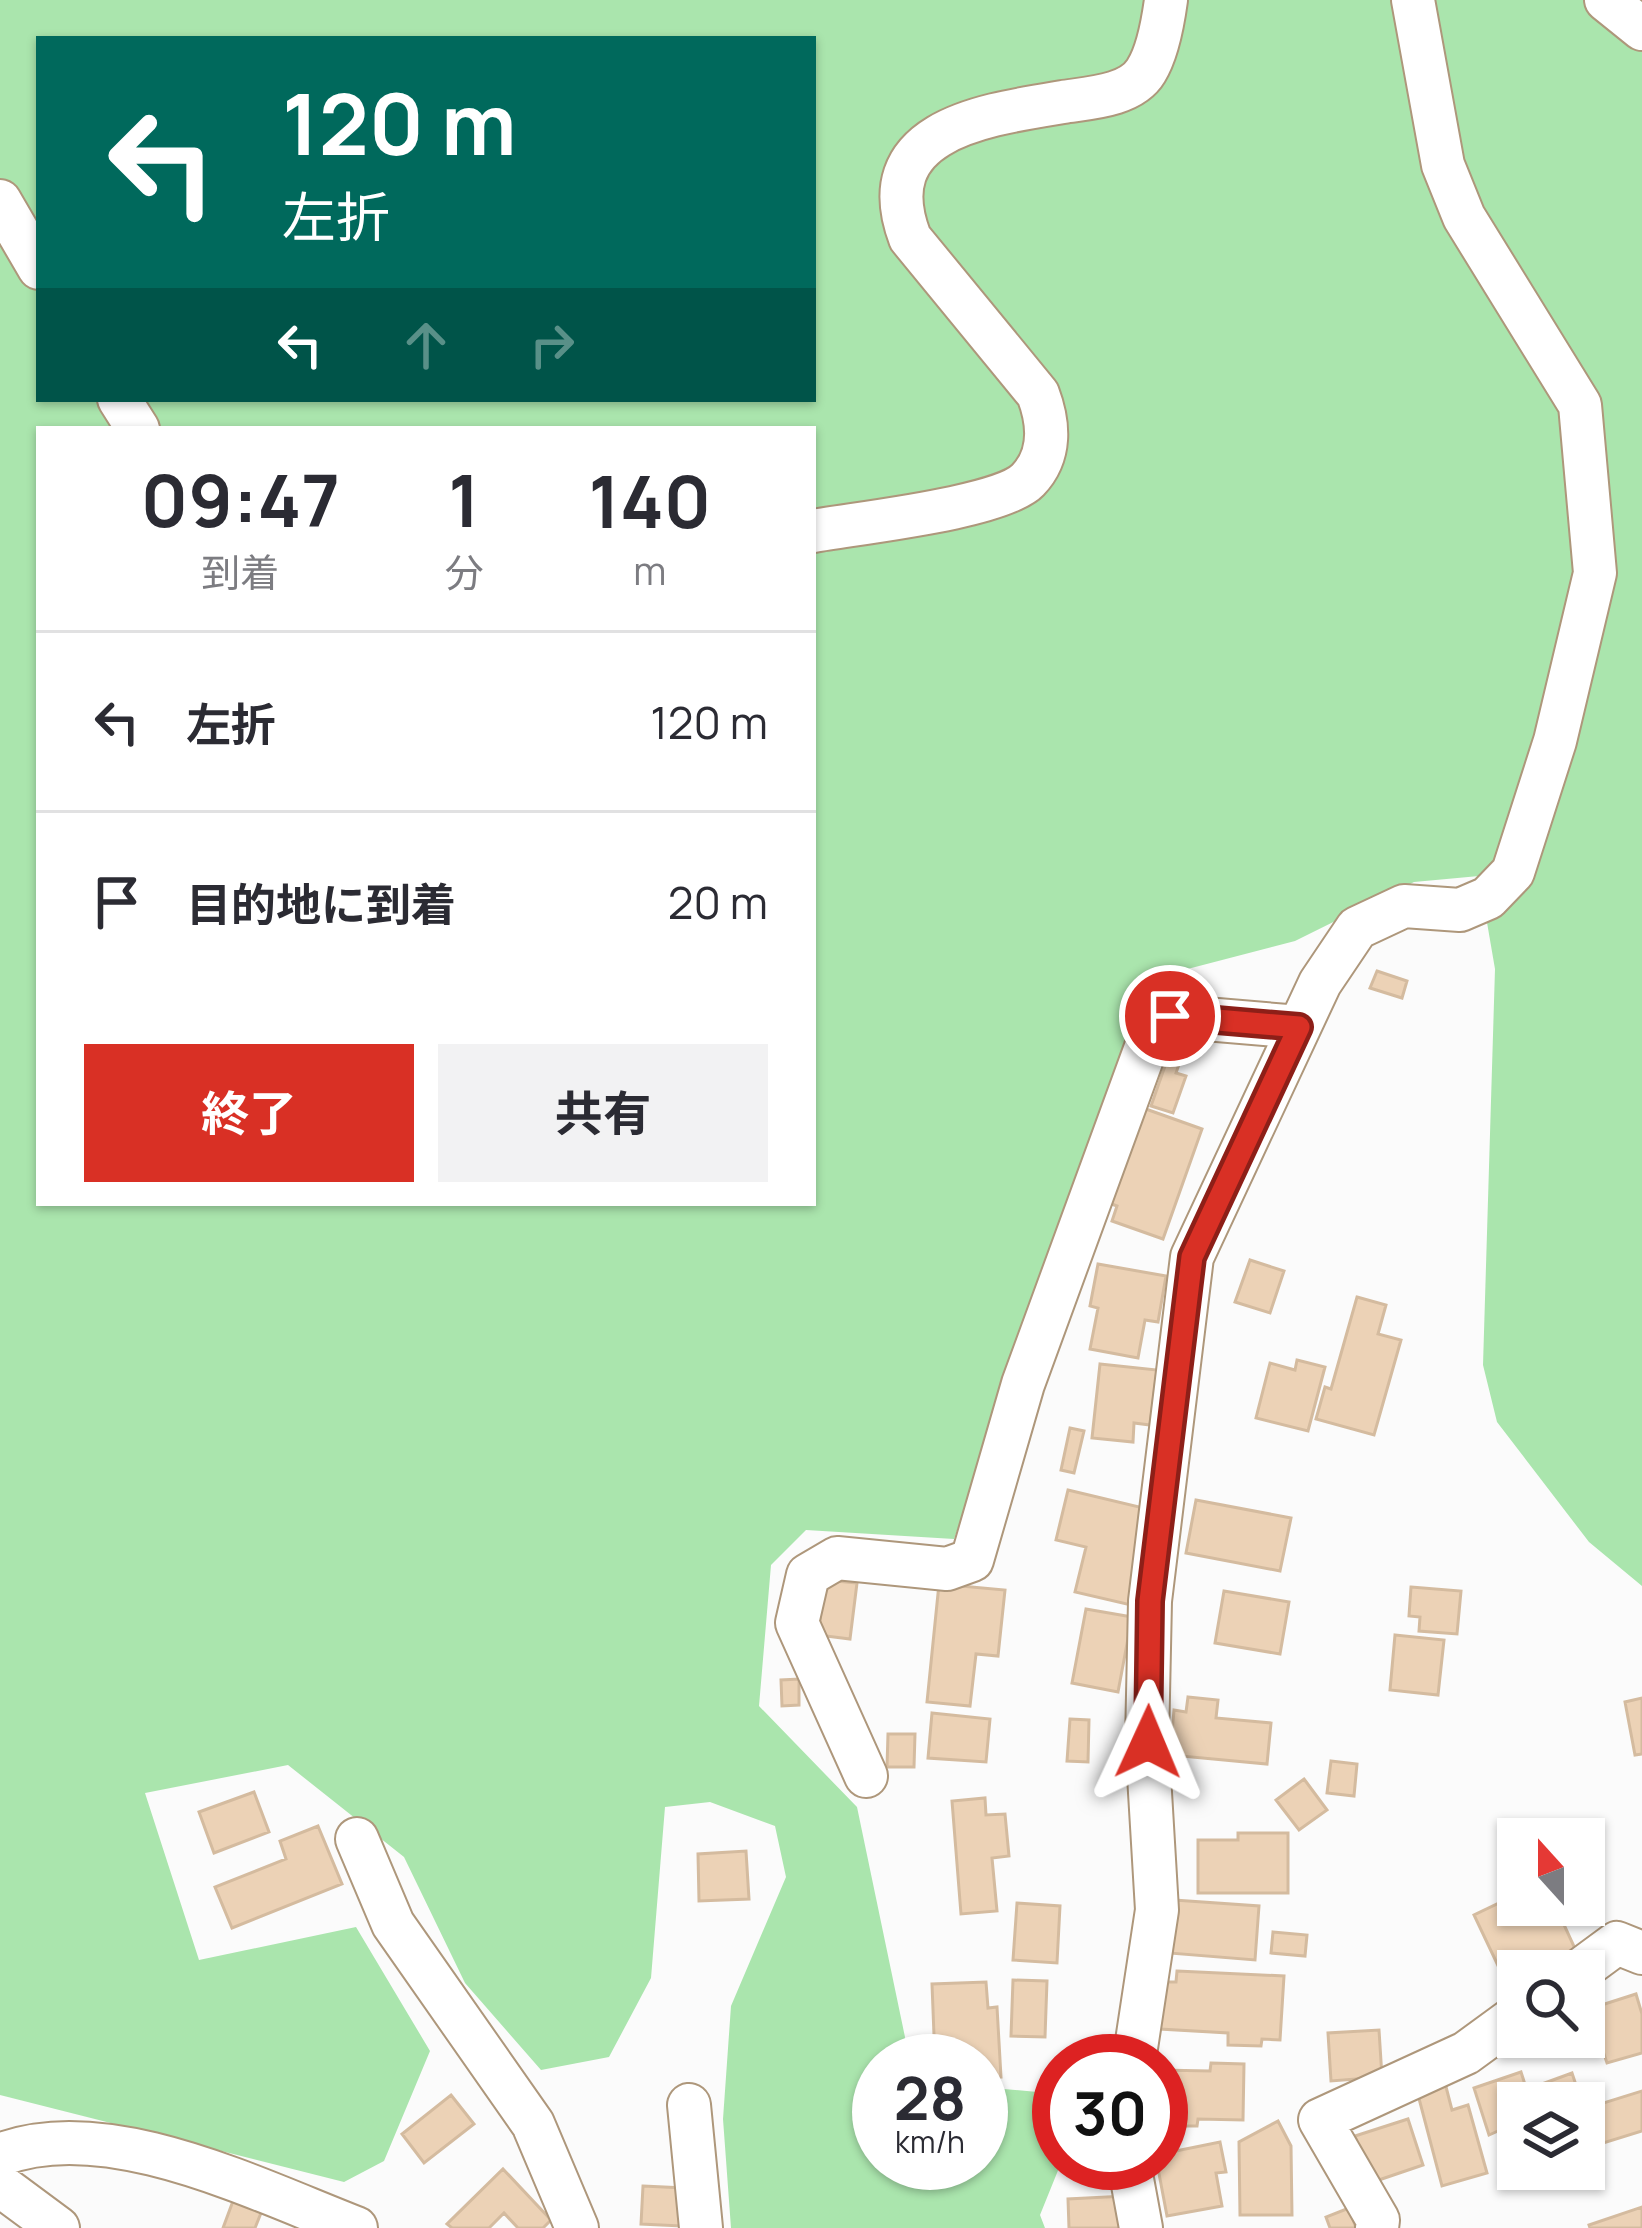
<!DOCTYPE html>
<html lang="ja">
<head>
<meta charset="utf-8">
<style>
	:root { --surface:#fff; --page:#f2f2f3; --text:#2b2b33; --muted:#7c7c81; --line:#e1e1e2; --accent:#d93025 }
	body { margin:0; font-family:Manrope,"Noto Sans JP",sans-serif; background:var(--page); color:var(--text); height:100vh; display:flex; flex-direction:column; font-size:45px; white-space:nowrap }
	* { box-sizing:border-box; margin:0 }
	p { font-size:39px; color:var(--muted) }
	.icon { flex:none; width:66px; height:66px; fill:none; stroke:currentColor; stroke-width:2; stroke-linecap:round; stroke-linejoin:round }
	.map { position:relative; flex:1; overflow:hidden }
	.panel { position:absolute; left:36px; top:426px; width:780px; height:780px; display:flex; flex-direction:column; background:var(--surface); border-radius:0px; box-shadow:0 3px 9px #0004 }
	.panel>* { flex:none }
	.hud { position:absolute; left:36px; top:36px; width:780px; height:366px; border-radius:0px; box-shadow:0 3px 9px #0004; background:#00695c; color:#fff; overflow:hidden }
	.needle { width:78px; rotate:339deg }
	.tools { position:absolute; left:1497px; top:1818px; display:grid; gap:24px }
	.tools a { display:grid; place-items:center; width:108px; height:108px; border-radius:0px; background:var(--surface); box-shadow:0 3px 9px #0004; font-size:60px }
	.speed { position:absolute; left:852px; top:2034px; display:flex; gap:24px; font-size:60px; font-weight:700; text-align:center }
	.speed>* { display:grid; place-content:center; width:156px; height:156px; border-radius:50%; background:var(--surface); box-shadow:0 3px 9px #0004; line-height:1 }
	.speed small { font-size:30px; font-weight:400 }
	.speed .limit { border:18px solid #d22; background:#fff; color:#111 }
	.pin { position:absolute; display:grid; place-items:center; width:102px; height:102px; color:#fff; margin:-51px; border:6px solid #fff; border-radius:50%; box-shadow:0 3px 12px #0007 }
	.me { position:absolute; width:132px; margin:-66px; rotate:1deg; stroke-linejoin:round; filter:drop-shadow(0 0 9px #0008) }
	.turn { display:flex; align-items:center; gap:42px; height:252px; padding:0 48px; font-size:54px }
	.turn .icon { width:156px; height:156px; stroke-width:2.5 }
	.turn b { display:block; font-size:84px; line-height:102px }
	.lanes { display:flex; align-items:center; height:114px; padding:0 48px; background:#0003; justify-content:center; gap:60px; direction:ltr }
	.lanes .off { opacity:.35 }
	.eta { display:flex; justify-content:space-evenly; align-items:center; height:204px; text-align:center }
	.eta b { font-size:72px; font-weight:700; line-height:84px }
	.primary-button { display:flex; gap:24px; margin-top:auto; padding:24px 48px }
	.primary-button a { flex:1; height:138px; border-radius:0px; background:var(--accent); color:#fff; font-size:48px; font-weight:700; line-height:138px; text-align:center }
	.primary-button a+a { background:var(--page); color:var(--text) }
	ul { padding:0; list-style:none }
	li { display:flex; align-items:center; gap:36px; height:180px; padding:0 48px; border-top:3px solid var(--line) }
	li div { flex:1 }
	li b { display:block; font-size:45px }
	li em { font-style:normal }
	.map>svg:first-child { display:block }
</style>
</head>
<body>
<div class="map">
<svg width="1642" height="2228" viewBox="0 0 1642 2228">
	<rect width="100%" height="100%" fill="#fbfbfb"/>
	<path fill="#aae5ad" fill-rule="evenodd" d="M0 0H1642V1586L1589 1542 1497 1422 1483 1365 1495 969 1479 876 1414 882 1295 941 1176 972 1145 1004 954 1539 806 1530 771 1565 759 1706 857 1807 910 2061H879V2163H981V2092L1004 2089 1059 2094 1061 2163 1040 2215 1045 2228H731L723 2119 731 2006 786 1877 775 1826 710 1802 665 1807 651 1978 609 2057 541 2070 465 1983 404 1857 288 1765 145 1793 199 1960 356 1927 430 2051 384 2161 344 2182 0 2095ZM39 39H813V399H39ZM39 429H813V1203H39Z"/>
	<path fill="#ecd2b6" stroke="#d4bb9f" stroke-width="3" d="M1377 971 1407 981 1402 998 1370 988Z
		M1172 1046 1184 1050 1176 1073 1186 1076 1173 1113 1151 1106Z
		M1143 1108 1202 1129 1163 1239 1112 1221 1117 1206 1109 1203Z
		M1250 1260 1284 1271 1270 1313 1235 1302Z
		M1098 1264 1166 1276 1158 1322 1145 1320 1138 1358 1090 1349 1098 1308 1090 1306Z
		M1357 1297 1386 1305 1378 1334 1401 1340 1374 1435 1316 1419 1325 1387 1331 1389Z
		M1297 1360 1325 1367 1308 1431 1256 1418 1270 1363 1295 1370Z
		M1100 1364 1157 1370 1150 1425 1134 1423 1133 1442 1092 1438Z
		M1070 1428 1084 1431 1074 1473 1061 1470Z
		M1068 1490 1152 1510 1131 1605 1075 1592 1086 1547 1056 1540Z
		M1196 1500 1291 1518 1280 1571 1186 1553Z
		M825 1580 857 1583 850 1639 818 1635Z
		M939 1584 1005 1590 998 1656 976 1654 970 1706 927 1702Z
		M1411 1587 1461 1591 1457 1634 1419 1631 1420 1617 1409 1616Z
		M1224 1591 1289 1602 1280 1654 1215 1643Z
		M1086 1609 1132 1617 1118 1692 1072 1683Z
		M1395 1635 1444 1640 1438 1695 1390 1690Z
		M799 1679V1705L782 1706 781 1680Z
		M1188 1697 1218 1700 1216 1718 1271 1723 1267 1764 1170 1755 1174 1710 1186 1712Z
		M1642 1698V1754L1635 1755 1625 1702Z
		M932 1713 990 1719 986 1762 928 1758Z
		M1070 1719 1089 1720 1088 1762 1067 1761Z
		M888 1734H915L914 1767H887Z
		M1331 1761 1357 1764 1354 1796 1327 1793Z
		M1304 1779 1327 1810 1299 1830 1276 1800Z
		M254 1792 269 1832 214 1853 199 1812Z
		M985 1798 986 1815 1005 1814 1009 1856 992 1858 997 1911 961 1914 952 1801Z
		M318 1826 342 1884 232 1928 215 1887 286 1859 280 1841Z
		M1238 1833H1288V1893H1198V1840H1238Z
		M746 1851 749 1899 699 1901 698 1854Z
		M1518 1894V1905H1555L1577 1953 1538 1971 1532 1958 1501 1972 1474 1915Z
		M1174 1900 1259 1906 1255 1960 1169 1953Z
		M1017 1903 1060 1906 1057 1963 1013 1960Z
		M1273 1932 1307 1935 1305 1956 1271 1953Z
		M1177 1971 1284 1976 1280 2040 1262 2039 1261 2046 1228 2045V2033L1160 2029 1162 1982H1176Z
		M1013 1980 1047 1981 1045 2037 1011 2036Z
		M986 1982 988 2008 997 2007 1001 2077 981 2078V2061H935L932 1984Z
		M1636 1994 1642 2014V2053L1607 2063 1589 2009Z
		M1379 2030 1382 2077 1331 2081 1328 2033Z
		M1211 2063 1244 2064 1243 2120 1198 2119 1197 2126H1179V2119H1161V2070L1210 2071Z
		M1521 2072 1531 2103H1518V2165L1510 2168 1498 2131 1489 2135 1474 2088Z
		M1572 2073 1580 2097 1549 2103 1542 2084Z
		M1445 2083 1452 2110 1468 2105 1487 2173 1442 2186 1417 2091Z
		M1642 2091V2131L1584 2149V2109Z
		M451 2095 474 2124 424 2163 402 2134Z
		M1408 2119 1423 2165 1370 2183 1355 2136Z
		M1278 2121 1291 2146 1292 2215H1240L1239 2142Z
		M1220 2142 1226 2172 1216 2173 1222 2206 1167 2216 1157 2163H1161V2154Z
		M503 2169 551 2220 543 2228H518L504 2213 489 2228H452L447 2224Z
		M643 2186 684 2188 681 2226 641 2224Z
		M236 2193 265 2203 255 2228H223Z
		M1125 2196 1126 2228H1069L1068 2199Z
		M1642 2207V2228H1590L1589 2225Z
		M1349 2208 1356 2228H1330L1326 2217Z"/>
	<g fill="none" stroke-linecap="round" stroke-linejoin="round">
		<defs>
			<path id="minor" d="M1606 0 1642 29
				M0 201 39 268
				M119 399 138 429
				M813 531C857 523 1001 508 1028 480 1052 455 1049 423 1038 394L910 238C869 130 984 115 1063 102 1089 98 1131 96 1146 71 1158 52 1163 22 1166 0
				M866 1776 797 1623 808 1575 837 1558 947 1569 972 1560 1023 1384 1152 1031 1170 1016 1299 1027
				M357 1839 393 1924 533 2124 577 2228
				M1579 1971 1617 1943 1642 1953
				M1134 2061 1157 1910 1147 1742 1150 1601 1192 1257 1320 983 1357 928 1404 906 1460 910 1488 898 1513 872 1555 741 1595 573 1580 405 1464 217 1443 165 1413 0
				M689 2105 701 2228
				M0 2155C105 2113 257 2190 356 2228
				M1129 2163 1141 2228
				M0 2185 58 2228
				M1377 2228 1378 2220 1320 2120 1466 2053 1518 2015"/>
		</defs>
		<use href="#minor" stroke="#ae977b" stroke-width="46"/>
		<use href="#minor" stroke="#fff" stroke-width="42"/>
	</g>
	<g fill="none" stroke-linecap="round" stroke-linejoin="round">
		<defs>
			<path id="route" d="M1148 1742 1150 1601 1192 1257 1299 1027 1170 1016"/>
		</defs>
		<use href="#route" stroke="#8d1f18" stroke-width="30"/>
		<use href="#route" stroke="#d93025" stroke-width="21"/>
	</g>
</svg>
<div class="tools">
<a><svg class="needle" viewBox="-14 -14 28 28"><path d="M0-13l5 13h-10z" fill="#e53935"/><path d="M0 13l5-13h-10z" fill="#7c7c81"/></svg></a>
<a><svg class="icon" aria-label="search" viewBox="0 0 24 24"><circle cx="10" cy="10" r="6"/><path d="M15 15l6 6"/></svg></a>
<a><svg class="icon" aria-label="layers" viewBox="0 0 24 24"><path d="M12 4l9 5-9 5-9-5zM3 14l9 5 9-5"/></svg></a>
</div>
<div class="speed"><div>28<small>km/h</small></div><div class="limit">30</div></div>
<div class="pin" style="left:1170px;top:1016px;background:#d93025"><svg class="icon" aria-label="arrive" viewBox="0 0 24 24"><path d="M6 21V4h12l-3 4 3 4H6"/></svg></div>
<svg class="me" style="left:1148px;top:1742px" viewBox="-20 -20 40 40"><path d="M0-17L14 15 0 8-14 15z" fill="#d93025" stroke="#fff" stroke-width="4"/></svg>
<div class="hud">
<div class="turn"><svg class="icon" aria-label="left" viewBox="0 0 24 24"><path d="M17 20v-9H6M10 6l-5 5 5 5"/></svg><div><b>120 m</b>左折</div></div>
<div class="lanes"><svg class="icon" aria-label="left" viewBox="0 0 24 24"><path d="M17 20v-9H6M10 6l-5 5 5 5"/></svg><svg class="icon off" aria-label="ahead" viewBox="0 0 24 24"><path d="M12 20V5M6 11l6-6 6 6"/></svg><svg class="icon off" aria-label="right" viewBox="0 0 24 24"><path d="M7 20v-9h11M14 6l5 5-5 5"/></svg></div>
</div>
<section class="panel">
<div class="eta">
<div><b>09:47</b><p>到着</p></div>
<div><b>1</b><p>分</p></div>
<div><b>140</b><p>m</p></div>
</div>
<ul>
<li><svg class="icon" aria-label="left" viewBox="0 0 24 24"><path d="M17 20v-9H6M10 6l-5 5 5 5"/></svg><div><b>左折</b></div><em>120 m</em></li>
<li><svg class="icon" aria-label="arrive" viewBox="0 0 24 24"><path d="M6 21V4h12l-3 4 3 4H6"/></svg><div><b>目的地に到着</b></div><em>20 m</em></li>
</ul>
<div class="primary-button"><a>終了</a><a>共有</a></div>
</section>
</div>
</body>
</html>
